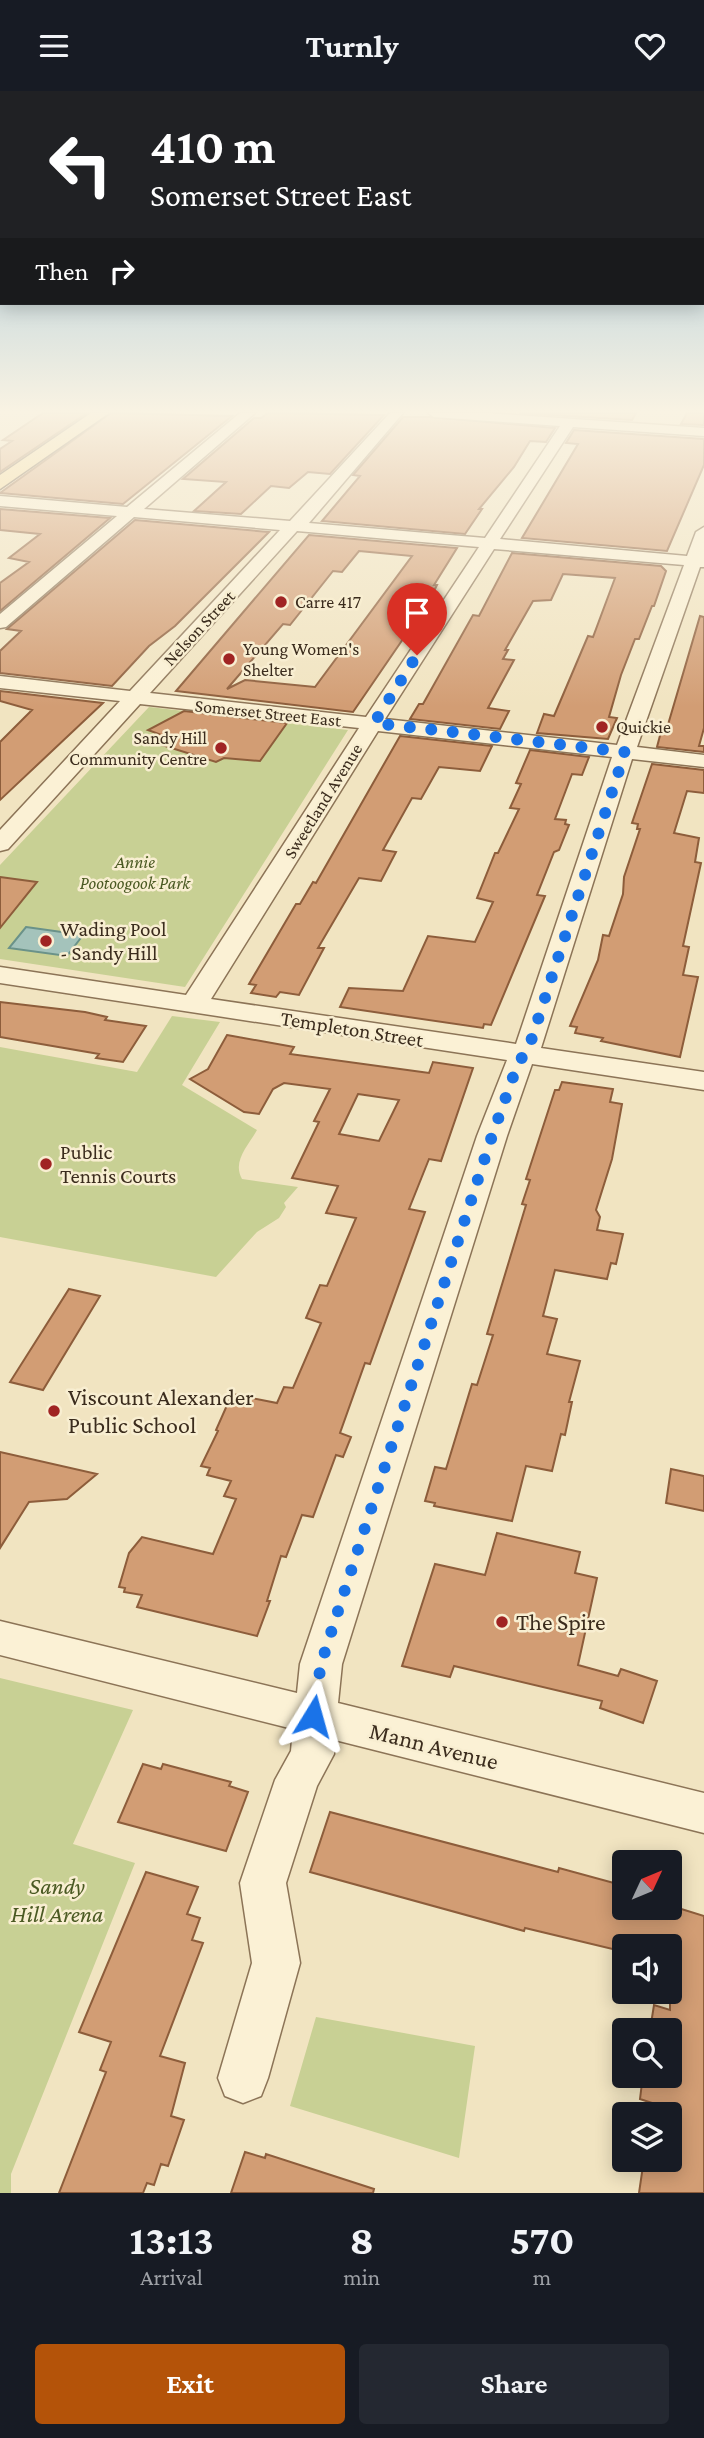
<!DOCTYPE html>
<html lang="en">
<head>
<meta charset="utf-8">
<style>
	:root { --surface:#171b24; --page:#242831; --text:#f1f3f6; --muted:#9ea1a6; --accent:#b45309 }
	body { margin:0; font-family:"Crimson Pro",serif; background:var(--page); color:var(--text); height:100vh; display:flex; flex-direction:column; font-size:26px; white-space:nowrap }
	* { box-sizing:border-box; margin:0 }
	p { font-size:23px; color:var(--muted) }
	.icon { flex:none; width:38px; height:38px; fill:none; stroke:currentColor; stroke-width:2; stroke-linecap:round; stroke-linejoin:round }
	.map { position:relative; height:2102px; overflow:hidden }
	.panel { display:flex; flex-direction:column; background:var(--surface); flex:1 }
	.panel>* { flex:none }
	.banner { position:absolute; left:0px; top:0px; width:705px; height:214px; box-shadow:0 4px 18px #0003; background:#202124; color:#fff; overflow:hidden }
	.needle { width:46px; rotate:46deg }
	.fabs { position:absolute; left:612px; top:1759px; display:grid; gap:14px }
	.fabs a { display:grid; place-items:center; width:70px; height:70px; border-radius:7px; background:var(--surface); box-shadow:0 4px 18px #0003; font-size:35px }
	.pin { position:absolute; display:grid; place-items:center; width:60px; height:60px; color:#fff; margin:-72px -30px; border-radius:50% 50% 50% 0; rotate:-45deg; box-shadow:0 0 7px #0007 }
	.pin .icon { rotate:45deg }
	.me { position:absolute; width:77px; margin:-38px; rotate:8deg; stroke-linejoin:round; filter:drop-shadow(0 0 5px #0008) }
	.turn { display:flex; align-items:center; gap:24px; height:147px; padding:0 35px; font-size:32px }
	.turn .icon { width:91px; height:91px; stroke-width:2.5 }
	.turn b { display:block; font-size:49px; line-height:60px }
	.then { display:flex; align-items:center; height:66px; padding:0 35px; background:#0003; gap:14px; font-size:26px }
	.eta { display:flex; justify-content:space-evenly; align-items:center; height:119px; text-align:center }
	.eta b { font-size:42px; font-weight:700; line-height:49px }
	.button { display:flex; gap:14px; margin-top:auto; padding:14px 35px }
	.button a { flex:1; height:80px; border-radius:7px; background:var(--accent); color:#fff; font-size:28px; font-weight:700; line-height:80px; text-align:center }
	.button a+a { background:var(--page); color:var(--text) }
	header { display:flex; justify-content:space-between; align-items:center; height:91px; padding:0 35px; background:var(--surface); font-size:32px; font-weight:700 }
	.map>svg:first-child { display:block }
</style>
</head>
<body>
<header><svg class="icon" aria-label="menu" viewBox="0 0 24 24"><path d="M4 6h16M4 12h16M4 18h16"/></svg>Turnly<svg class="icon" aria-label="heart" viewBox="0 0 24 24"><path d="M12 20l-8-8c-3-5 5-10 8-4 3-6 11-1 8 4z"/></svg></header>
<div class="map">
<svg width="704" height="2102" viewBox="0 0 704 2102">
	<rect width="100%" height="100%" fill="#f1e4c1"/>
	<path fill="#c8d094" d="M149 616 348 639 185 896 0 868V774Z
		M172 925 220 931 182 994 257 1039C248 1055 232 1070 242 1088L298 1096 284 1112 286 1116 279 1127 257 1141 216 1186 0 1146V956L137 981Z
		M0 1587 133 1619 73 1753 135 1772 11 2083V2102H0Z
		M316 1926 475 1955 459 2067 290 2015Z"/>
	<path fill="#a4c3bb" stroke="#6a9289" stroke-width="2" d="M26 836 83 844 67 865 9 857Z"/>
	<path fill="#d29d74" stroke="#8d5d3b" stroke-width="2" fill-rule="evenodd" d="M43 322H87L0 381V358L12 350 3 349Z
		M111 322 232 325 123 413 0 402Z
		M268 322 384 324 330 383 308 381 289 397 271 395 241 423 194 420 226 391 183 388 254 327H261Z
		M519 322H636L632 329Z
		M687 322H704V334L681 333Z
		M403 326H430L555 337 546 351 530 350 514 376 479 418H482L465 443 322 430 360 385 353 384Z
		M574 339 704 348V374L667 460 522 447 578 353 566 352Z
		M0 418 110 427 0 520V492L29 471 9 467 40 443 0 439Z
		M135 429 269 441 175 535 149 555 112 595 0 582V560L21 540 7 538Z
		M309 444 457 457 434 494H437L429 510 353 621 176 600ZM359 460 412 465 315 596 245 589 227 598 283 533 290 534 333 480 342 481Z
		M512 462 661 475 666 480 654 515H652L639 548H635L621 584 609 626 617 627 608 648 537 642 544 623 554 625 588 545 593 546 615 487 563 483 551 509 533 510 505 559H508L503 568 514 569 488 617 509 620 500 638 410 628 419 613H423L473 524 479 525Z
		M700 525 704 526V637L699 655H704V661L657 656 662 637H667Z
		M0 600 103 612 0 709V651L32 619 0 610Z
		M184 620 287 632 260 670 224 667 216 671 146 649 159 643 148 639Z
		M400 645 492 655 480 680 439 676 421 708 412 707 383 759 396 761 381 790 359 787 318 857H324L299 904 280 901 276 906 251 902 256 894 249 893 296 813H300L313 791 316 792Z
		M530 659 589 666 582 684 572 683 555 728 566 729 565 733 569 734 559 759 554 761 537 804 545 805 491 934 484 933 483 937 340 916 349 897 403 900 428 845 475 851 493 811 477 807 495 762H498L519 718 510 717 521 693 516 692Z
		M652 673 704 679V702L687 700 674 742 699 747 695 771 701 772 683 855 689 856 683 884 698 886 680 966 601 950 603 947 575 942 577 936 570 935 598 869 603 844 609 845 623 803 624 786 640 738H637L638 733 632 732Z
		M0 786 37 791 0 837Z
		M0 911 85 921 107 926 105 929 146 935 123 971 96 967 99 963 0 946Z
		M227 944 294 956 290 963 422 981 429 982 433 971 473 977 441 1070 429 1068 409 1118 425 1121 370 1273 365 1272 340 1342 351 1346 343 1366 336 1364 313 1426 302 1424 286 1466 281 1465 267 1510H270L257 1545 137 1516 142 1504 124 1501 125 1497 119 1496 129 1462 142 1446 213 1463 236 1408 224 1405 231 1390 207 1384 210 1377 201 1375 218 1340 216 1339 232 1303 277 1312 284 1296 293 1297 321 1232 306 1227 320 1194 327 1195 356 1127 326 1122 338 1095 292 1087 319 1031 314 1030 330 998 284 992 273 998 259 1023 244 1021 190 988 208 978ZM358 1003 399 1009 379 1050 339 1043Z
		M562 991 613 998 610 1011 622 1013 612 1068 596 1119 600 1126 597 1139 623 1143 616 1173 611 1172 607 1188 555 1179 543 1225 557 1228 547 1263 580 1270 569 1311H572L565 1344 561 1343 552 1380 526 1375 512 1430 434 1415 435 1412 425 1410 435 1376 446 1378 472 1293 477 1294 493 1244 487 1243 526 1114 522 1113 530 1089 526 1088 555 999H559Z
		M69 1198 100 1205 43 1299 10 1291Z
		M0 1361 97 1383 67 1408 29 1411 0 1457Z
		M671 1378 704 1385V1420L666 1412Z
		M497 1442 580 1461 575 1482 597 1487 578 1574 618 1585 621 1578 657 1590 643 1632 600 1617 602 1610 454 1575 450 1586 402 1575 435 1473 485 1484Z
		M143 1673 161 1678 163 1673 231 1691 229 1695 248 1701 226 1760 118 1731Z
		M330 1721 558 1781 559 1777 625 1795V1816H675L704 1825V2102H639L644 2068H670V2023H650L652 2012 640 2008 643 1984H670V1939H650L654 1914 670 1919V1855H625V1861L525 1837 524 1840 310 1781Z
		M146 1781 198 1796 187 1823 200 1827 192 1849 203 1852 160 1965 185 1972 171 2025 184 2029 168 2075 161 2073 154 2094 147 2092 143 2102H59L106 1981 100 1979 111 1951 79 1941Z
		M245 2061 265 2067 266 2063 374 2098 373 2102H231Z"/>
	<g fill="none" stroke-linecap="round" stroke-linejoin="round">
		<defs>
			<path id="minor" d="M240 322H255L144 418 290 430 390 322H403L309 432 485 447 560 335 434 326 428 322H486L704 337V345L573 336 500 448 687 465 696 441 704 436V476H700L637 656 704 664V676L632 668 541 957 704 981V999L532 973 507 1045 342 1573 338 1612 704 1702V1742L335 1649 334 1663 317 1695 286 1792 300 1872 268 1987 261 2005 243 2012 225 2005 218 1987 252 1872 240 1792 275 1689 291 1660 293 1638 0 1564V1530L297 1602 300 1573 477 1045 507 969 0 892V876L186 904 359 637 140 613 8 758 0 760V739L120 610 0 597V585L130 600 280 439 134 426 6 536 0 537V523L117 425 0 415V405L127 416ZM297 440 479 456 366 626 150 602ZM494 458 684 474 617 654 385 628ZM378 640 612 666 516 953 211 908Z"/>
			<path id="major" d="M91 322H109L0 398V384Z"/>
		</defs>
		<use href="#minor" stroke="#8c7457" stroke-width="3"/>
		<use href="#major" stroke="#5a422c" stroke-width="3"/>
		<use href="#minor" fill="#fbf1d5" fill-rule="evenodd"/>
		<use href="#major" fill="#f7db96" fill-rule="evenodd"/>
	</g>
	<linearGradient id="sky" x2="0" y2="1"><stop stop-color="#8dbad6"/><stop offset="0.52" stop-color="#f9f3e3"/><stop offset="1" stop-color="#f9f3e3" stop-opacity="0"/></linearGradient>
	<rect width="704" height="616" fill="url(#sky)"/>
	<g fill="none" stroke-linecap="round" stroke-linejoin="round">
		<path stroke="#1a73e8" stroke-width="12" stroke-dasharray="0 21.6" d="M313 1625 321 1573 328 1551 492 1045 517 975 530 953 625 661 374 632 417 564"/>
	</g>
	<g fill="#a02423" stroke="#f8eed1" stroke-width="2.5">
		<circle cx="281" cy="511" r="7"/>
		<circle cx="229" cy="568" r="7"/>
		<circle cx="602" cy="636" r="7"/>
		<circle cx="221" cy="657" r="7"/>
		<circle cx="46" cy="850" r="7"/>
		<circle cx="46" cy="1073" r="7"/>
		<circle cx="54" cy="1320" r="7"/>
		<circle cx="502" cy="1531" r="7"/>
	</g>
	<g text-anchor="middle" stroke-width="5" stroke-linejoin="round" paint-order="stroke">
		<g font-size="18" fill="#3b2c1d" stroke="#f8eed1" text-anchor="start">
			<text x="295" y="517">Carre 417</text>
			<text x="243" y="564">Young Women's<tspan x="243" dy="21">Shelter</tspan></text>
			<text x="616" y="642">Quickie</text>
			<text x="207" y="653" text-anchor="end">Sandy Hill<tspan x="207" dy="21">Community Centre</tspan></text>
		</g>
		<g font-size="18" fill="#3b2c1d" stroke="#f8eed1">
			<text transform="translate(199 537) rotate(-47)" y="6">Nelson Street</text>
			<text transform="translate(268 622) rotate(6)" y="6">Somerset Street East</text>
			<text transform="translate(323 710) rotate(-58)" y="6">Sweetland Avenue</text>
		</g>
		<g font-size="18" font-style="italic" fill="#4a5922" stroke="#f8eed1">
			<text x="135" y="777">Annie<tspan x="135" dy="21">Pootoogook Park</tspan></text>
		</g>
		<g font-size="21" fill="#3b2c1d" stroke="#f8eed1" text-anchor="start">
			<text x="60" y="845">Wading Pool<tspan x="60" dy="24">- Sandy Hill</tspan></text>
			<text x="60" y="1068">Public<tspan x="60" dy="24">Tennis Courts</tspan></text>
		</g>
		<g font-size="21" fill="#3b2c1d" stroke="#f8eed1">
			<text transform="translate(352 938) rotate(9)" y="7">Templeton Street</text>
		</g>
		<g font-size="24" fill="#3b2c1d" stroke="#f8eed1" text-anchor="start">
			<text x="68" y="1314">Viscount Alexander<tspan x="68" dy="28">Public School</tspan></text>
			<text x="516" y="1539">The Spire</text>
		</g>
		<g font-size="24" fill="#3b2c1d" stroke="#f8eed1">
			<text transform="translate(434 1655) rotate(14)" y="8">Mann Avenue</text>
		</g>
		<g font-size="24" font-style="italic" fill="#4a5922" stroke="#f8eed1">
			<text x="57" y="1803">Sandy<tspan x="57" dy="28">Hill Arena</tspan></text>
		</g>
	</g>
</svg>
<div class="fabs">
<a><svg class="needle" viewBox="-14 -14 28 28"><path d="M0-13l5 13h-10z" fill="#e53935"/><path d="M0 13l5-13h-10z" fill="#9ea1a6"/></svg></a>
<a><svg class="icon" aria-label="sound" viewBox="0 0 24 24"><path d="M4 9h4l5-4v14l-5-4H4zM17 9q2 3 0 6"/></svg></a>
<a><svg class="icon" aria-label="search" viewBox="0 0 24 24"><circle cx="10" cy="10" r="6"/><path d="M15 15l6 6"/></svg></a>
<a><svg class="icon" aria-label="layers" viewBox="0 0 24 24"><path d="M12 4l9 5-9 5-9-5zM3 14l9 5 9-5"/></svg></a>
</div>
<div class="pin" style="left:417px;top:564px;background:#d93025"><svg class="icon" aria-label="arrive" viewBox="0 0 24 24"><path d="M6 21V4h12l-3 4 3 4H6"/></svg></div>
<svg class="me" style="left:313px;top:1625px" viewBox="-20 -20 40 40"><path d="M0-17L14 15 0 8-14 15z" fill="#1a73e8" stroke="#fff" stroke-width="4"/></svg>
<div class="banner">
<div class="turn"><svg class="icon" aria-label="left" viewBox="0 0 24 24"><path d="M17 20v-9H6M10 6l-5 5 5 5"/></svg><div><b>410 m</b>Somerset Street East</div></div>
<div class="then">Then<svg class="icon" aria-label="right" viewBox="0 0 24 24"><path d="M7 20v-9h11M14 6l5 5-5 5"/></svg></div>
</div>
</div>
<section class="panel">
<div class="eta">
<div><b>13:13</b><p>Arrival</p></div>
<div><b>8</b><p>min</p></div>
<div><b>570</b><p>m</p></div>
</div>
<div class="button"><a>Exit</a><a>Share</a></div>
</section>
</body>
</html>
